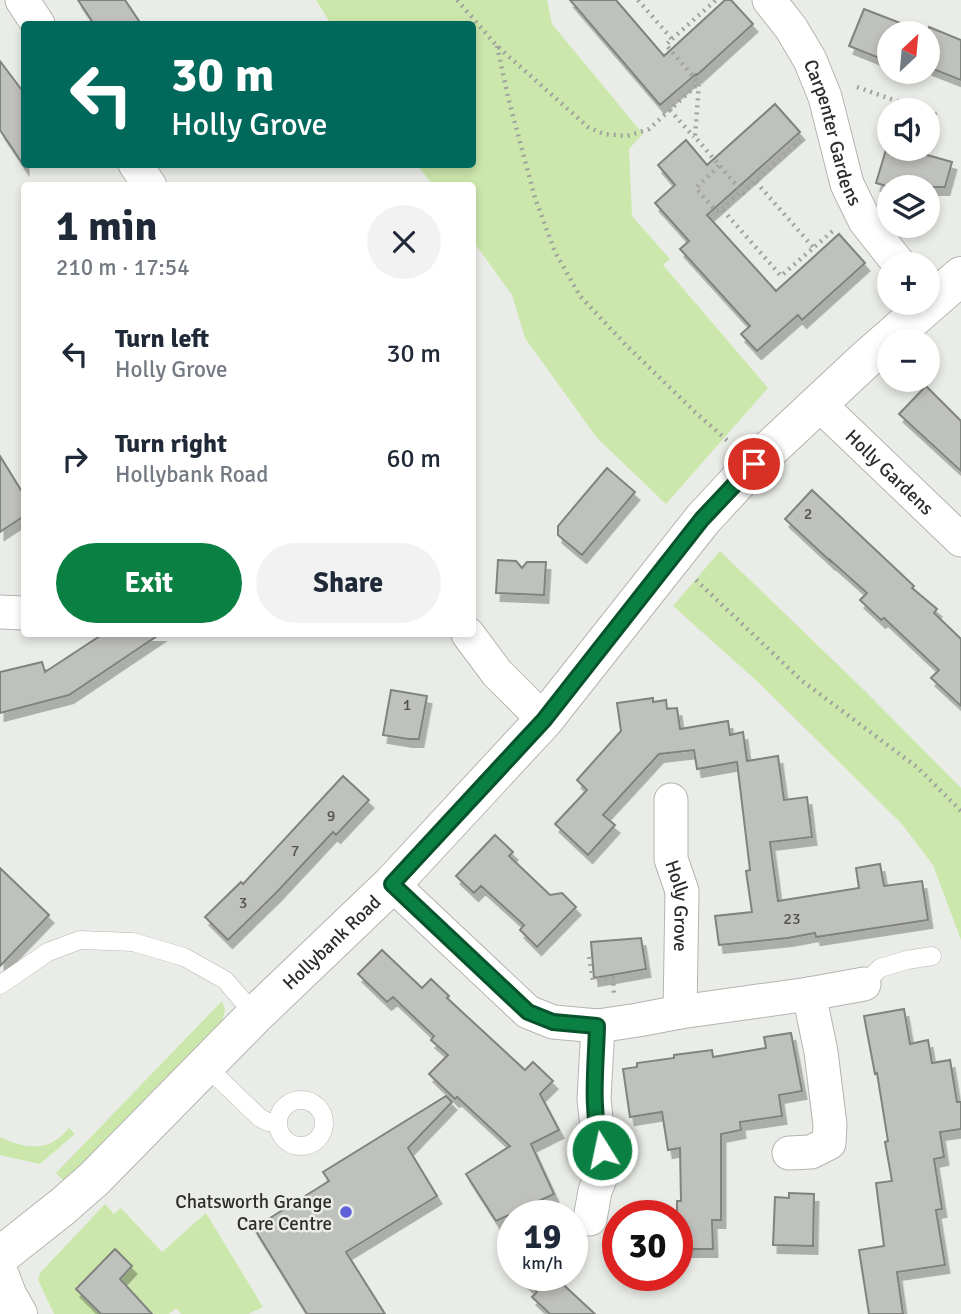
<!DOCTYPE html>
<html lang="en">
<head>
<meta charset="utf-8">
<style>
	:root { --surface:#fff; --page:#f2f2f3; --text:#1f2937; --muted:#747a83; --accent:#0b8043 }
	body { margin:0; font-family:Signika,sans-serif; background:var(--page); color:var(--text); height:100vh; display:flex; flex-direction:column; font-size:26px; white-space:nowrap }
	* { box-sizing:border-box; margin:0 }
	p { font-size:23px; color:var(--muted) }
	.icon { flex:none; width:38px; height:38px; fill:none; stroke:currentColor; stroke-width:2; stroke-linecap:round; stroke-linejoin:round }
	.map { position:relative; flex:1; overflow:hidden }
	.panel { position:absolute; left:21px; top:182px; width:455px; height:455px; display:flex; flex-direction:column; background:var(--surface); border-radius:7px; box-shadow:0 4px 10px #0003 }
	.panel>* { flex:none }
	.hud { position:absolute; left:21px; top:21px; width:455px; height:147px; border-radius:7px; box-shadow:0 4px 10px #0003; background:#00695c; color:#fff; overflow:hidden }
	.needle { width:46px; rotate:26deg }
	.buttons { position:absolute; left:877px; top:21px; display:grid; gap:14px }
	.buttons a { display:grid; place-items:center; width:63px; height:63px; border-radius:50%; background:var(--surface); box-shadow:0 4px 10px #0003; font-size:35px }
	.speed { position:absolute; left:497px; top:1200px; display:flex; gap:14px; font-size:35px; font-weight:700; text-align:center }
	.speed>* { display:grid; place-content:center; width:91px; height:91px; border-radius:50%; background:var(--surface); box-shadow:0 4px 10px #0003; line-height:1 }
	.speed small { font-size:18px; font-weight:400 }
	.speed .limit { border:10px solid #d22; background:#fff; color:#111 }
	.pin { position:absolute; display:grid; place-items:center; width:60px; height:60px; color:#fff; margin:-30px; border:4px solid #fff; border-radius:50%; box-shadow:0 2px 7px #0007 }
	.me { position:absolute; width:77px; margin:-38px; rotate:350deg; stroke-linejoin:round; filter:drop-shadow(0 0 5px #0008) }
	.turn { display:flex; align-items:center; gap:24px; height:147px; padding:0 35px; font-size:32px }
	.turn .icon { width:91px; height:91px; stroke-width:2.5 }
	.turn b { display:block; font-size:49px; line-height:60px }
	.round { display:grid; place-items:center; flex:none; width:74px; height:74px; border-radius:37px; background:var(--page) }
	.headline { display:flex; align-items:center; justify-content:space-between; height:119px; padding:0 35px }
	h1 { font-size:42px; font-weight:700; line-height:52px }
	.button { display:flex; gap:14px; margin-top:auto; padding:14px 35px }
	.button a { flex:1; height:80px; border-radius:42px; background:var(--accent); color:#fff; font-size:28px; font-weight:700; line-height:80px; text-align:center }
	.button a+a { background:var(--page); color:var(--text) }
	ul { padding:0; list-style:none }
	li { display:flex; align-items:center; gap:21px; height:105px; padding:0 35px }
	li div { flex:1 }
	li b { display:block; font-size:26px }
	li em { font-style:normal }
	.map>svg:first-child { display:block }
</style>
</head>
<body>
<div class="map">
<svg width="961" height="1314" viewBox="0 0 961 1314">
	<defs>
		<filter id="shadow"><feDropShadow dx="4.5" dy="8" stdDeviation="0" flood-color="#0004"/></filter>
	</defs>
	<rect width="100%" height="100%" fill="#eaede7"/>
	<path fill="#cce7ac" d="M316 0H547L552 24 643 134 629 149 632 216 670 259 663 265 768 388 666 504 597 438 525 338 512 295 473 241 472 186 433 185 417 165 472 164V24H331Z
		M720 551 864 690 961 788V940L933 865 901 823 758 682 673 606Z
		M222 1001 225 1010 222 1022 66 1183 56 1173Z
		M69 1128 75 1134 40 1164 0 1155V1137C17 1145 39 1152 56 1140 61 1137 65 1132 69 1128Z
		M105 1204 114 1214 121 1208 162 1252 206 1213 263 1307 248 1314H181L176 1308 169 1314H152L128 1288 103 1309 106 1314H54L38 1280 40 1273Z"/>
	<path fill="#bfc1bc" stroke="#80837e" stroke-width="2" filter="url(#shadow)" d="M78 0H125L141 24H94Z
		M570 0H616L664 56 725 0H731L753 24 697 75 696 74 660 105Z
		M864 9 926 33H889V62L849 46Z
		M929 27 961 40V80L928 67 927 33Z
		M0 61 24 93V166L0 130Z
		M775 104 800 132 707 215 776 291 839 234 865 263 802 320 798 315 757 351 741 334 750 326 680 249 689 241 655 203 675 185 658 165 686 140 707 165Z
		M888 143 889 149H906L952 162 945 187H890L876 183Z
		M926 386 961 421V471L899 414Z
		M0 456 24 495V516L0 532Z
		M607 468 635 492 582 555 558 535V526Z
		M812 490 914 586 912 588 937 609 934 613 961 639V706L931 678 939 670 884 618 881 620 860 600 867 593 830 560V561L785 519Z
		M498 560 516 561 522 568 527 562H546L544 595 496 593Z
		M103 634H160L69 695 0 713V672L42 662 45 672Z
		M391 690 427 696 419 739H408L383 735Z
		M653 698V702L666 700 667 709 677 708 680 729 728 721 730 735 743 732 747 761 778 756 784 800 807 797 812 837 770 842 778 901 859 888 856 868 880 864 884 886 922 881 928 920 816 937 815 933 788 938 719 945 715 916 752 912 746 871 750 870 737 762 697 769 694 750 659 754 603 815 615 825 588 855 555 824 587 790 577 780 621 731 617 703Z
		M343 776 369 800 336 835 333 832 276 893 228 940 205 917 241 882 243 884Z
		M495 835 513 852 509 856 550 895 562 893 576 907 537 947 520 930 524 925 481 886 474 893 456 876Z
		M0 868 49 915 0 966Z
		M641 938 646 969 594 978 591 942Z
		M382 950 422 988 431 979 449 996 447 998 525 1070 533 1062 553 1081 540 1094 559 1130 531 1144 554 1194 496 1221 466 1174 510 1146 457 1097 455 1099 429 1074 448 1055 431 1040 434 1036 393 997 387 1002 358 974Z
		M904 1009 910 1044 928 1040 932 1063 950 1060 957 1102H961V1129L940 1132 944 1157 934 1159 942 1209 936 1210 945 1265 897 1272 903 1314H869L859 1250 884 1246 876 1183 892 1181 885 1142 888 1141 877 1073 875 1074 864 1016Z
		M791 1033 802 1091 779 1095 782 1116 740 1122 741 1130 721 1134V1220H712L713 1249H677V1201H681L680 1148 668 1150 662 1112 630 1117 623 1069 637 1067V1063L674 1058V1055L712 1050 713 1057 766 1048 764 1037Z
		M446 1096 452 1102 408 1148 437 1196 346 1252 385 1314H307L254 1228 329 1181 323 1172Z
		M789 1193 814 1194 813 1246 773 1245 775 1197 789 1198Z
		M115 1249 132 1266 120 1279 152 1314H101L76 1289Z
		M519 1276H554L595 1314H550L532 1297 537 1292Z"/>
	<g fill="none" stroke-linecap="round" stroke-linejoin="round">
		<defs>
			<path id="service" d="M864 984 880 968 907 960 932 956
				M0 985 48 952 80 940 133 942 184 957 225 980 255 1015
				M206 1066 260 1118 268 1122H278
				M278 1123a23 23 0 1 1 46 0a23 23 0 1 1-46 0Z"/>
			<g id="minor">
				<path d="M22 0 38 24"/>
				<path id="s1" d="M769 0 791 28 810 60 825 97 847 184 865 221 899 264"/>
				<path d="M135 164 150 186"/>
				<path id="s2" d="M819 404 961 540"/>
				<path d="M0 612 24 613"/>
				<path d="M468 634 497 673 544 720"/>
				<path id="s3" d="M671 800V859L682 891 680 1012"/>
				<path d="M392 884 528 1012 553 1022 598 1026 638 1020 680 1012 809 994 864 984"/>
				<path d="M789 1153 811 1152 829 1143 830 1125 821 1052 809 994"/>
				<path d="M590 1219 595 1191 606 1164 598 1136 594 1099 598 1026"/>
			</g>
			<g id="secondary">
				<path id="s4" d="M0 1256 62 1207 94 1179 255 1015 392 884 544 720 703 519 754 464 864 361 961 276"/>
			</g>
			<path id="primary" d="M0 1276 8 1297 18 1314"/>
		</defs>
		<use href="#service" stroke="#b3b5b0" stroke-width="19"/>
		<use href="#minor" stroke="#b3b5b0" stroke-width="35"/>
		<use href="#secondary" stroke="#b3b5b0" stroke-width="40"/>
		<use href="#primary" stroke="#b3b5b0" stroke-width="40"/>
		<path stroke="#a1a39f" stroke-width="4.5" stroke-dasharray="2 5" stroke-linecap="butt" d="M457 0 497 46 588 127 604 134 627 136 649 129 699 83
			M638 0 672 39 666 45 699 83 695 137 743 193 802 138
			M672 39 716 0
			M497 46 508 97 535 198 555 252 580 296 626 345 695 412 729 442
			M857 87 922 110
			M670 110 694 137
			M928 112 937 115 928 139
			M922 154 924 149
			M719 166 696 188 716 211 722 209 781 276 835 229
			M756 182 813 247
			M722 209 741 191
			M696 580 801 680 918 768 961 811
			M589 957 593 980 613 978 614 994"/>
		<use href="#service" stroke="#fff" stroke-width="18"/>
		<use href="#minor" stroke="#fff" stroke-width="33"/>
		<use href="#secondary" stroke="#fff" stroke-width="38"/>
		<use href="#primary" stroke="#fff" stroke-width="38"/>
	</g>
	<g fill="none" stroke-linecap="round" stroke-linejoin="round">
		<defs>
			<path id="route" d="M602 1150C590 1110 596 1067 597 1026L553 1022 528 1012 392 884 544 720 702 519 754 464"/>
		</defs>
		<use href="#route" stroke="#07532c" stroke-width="18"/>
		<use href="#route" stroke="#0b8043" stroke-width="12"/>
	</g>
	<circle fill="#5e60d8" stroke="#eaede7" stroke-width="2.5" cx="346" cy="1212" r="7"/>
	<g text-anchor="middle" stroke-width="5" stroke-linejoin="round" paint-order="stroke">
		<g font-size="16" fill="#525350">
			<text x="808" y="519">2</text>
			<text x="407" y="710">1</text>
			<text x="331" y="821">9</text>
			<text x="295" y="856">7</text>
			<text x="243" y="908">3</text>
			<text x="792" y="924">23</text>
		</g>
		<g font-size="19" fill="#2d2e2c" stroke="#eaede7">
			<text dy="7" stroke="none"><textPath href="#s1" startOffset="149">Carpenter Gardens</textPath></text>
			<text dy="7" stroke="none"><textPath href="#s2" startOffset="98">Holly Gardens</textPath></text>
			<text dy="7" stroke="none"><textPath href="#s3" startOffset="107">Holly Grove</textPath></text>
			<text dy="7" stroke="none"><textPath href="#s4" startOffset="457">Hollybank Road</textPath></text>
		</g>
		<g font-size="19" fill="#2d2e2c" stroke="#eaede7" text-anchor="end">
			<text x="332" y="1208">Chatsworth Grange<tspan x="332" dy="22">Care Centre</tspan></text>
		</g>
	</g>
</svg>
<div class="buttons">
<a><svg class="needle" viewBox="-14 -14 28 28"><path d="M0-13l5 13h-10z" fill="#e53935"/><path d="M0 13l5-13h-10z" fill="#747a83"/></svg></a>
<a><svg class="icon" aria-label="sound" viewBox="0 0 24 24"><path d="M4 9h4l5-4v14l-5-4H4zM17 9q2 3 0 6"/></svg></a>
<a><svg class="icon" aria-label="layers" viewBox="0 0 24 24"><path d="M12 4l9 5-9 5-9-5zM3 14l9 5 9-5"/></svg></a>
<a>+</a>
<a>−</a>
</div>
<div class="speed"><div>19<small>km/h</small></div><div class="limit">30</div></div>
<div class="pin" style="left:754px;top:464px;background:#d93025"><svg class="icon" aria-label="arrive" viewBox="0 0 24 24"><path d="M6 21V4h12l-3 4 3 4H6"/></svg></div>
<svg class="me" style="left:602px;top:1150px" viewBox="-20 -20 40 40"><circle r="17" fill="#0b8043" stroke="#fff" stroke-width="3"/><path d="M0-11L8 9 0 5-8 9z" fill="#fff"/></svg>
<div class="hud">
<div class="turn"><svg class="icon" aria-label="left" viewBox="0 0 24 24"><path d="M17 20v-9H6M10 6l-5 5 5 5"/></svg><div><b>30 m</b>Holly Grove</div></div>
</div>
<section class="panel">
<div class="headline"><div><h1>1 min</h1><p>210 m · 17:54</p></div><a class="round"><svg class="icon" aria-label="close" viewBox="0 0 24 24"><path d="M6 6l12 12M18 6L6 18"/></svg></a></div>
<ul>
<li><svg class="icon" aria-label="left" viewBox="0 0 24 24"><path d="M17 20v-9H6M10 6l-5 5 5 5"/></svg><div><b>Turn left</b><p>Holly Grove</p></div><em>30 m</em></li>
<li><svg class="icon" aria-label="right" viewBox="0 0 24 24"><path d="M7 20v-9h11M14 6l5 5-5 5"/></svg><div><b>Turn right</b><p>Hollybank Road</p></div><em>60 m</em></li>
</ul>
<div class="button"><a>Exit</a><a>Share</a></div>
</section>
</div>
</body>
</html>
